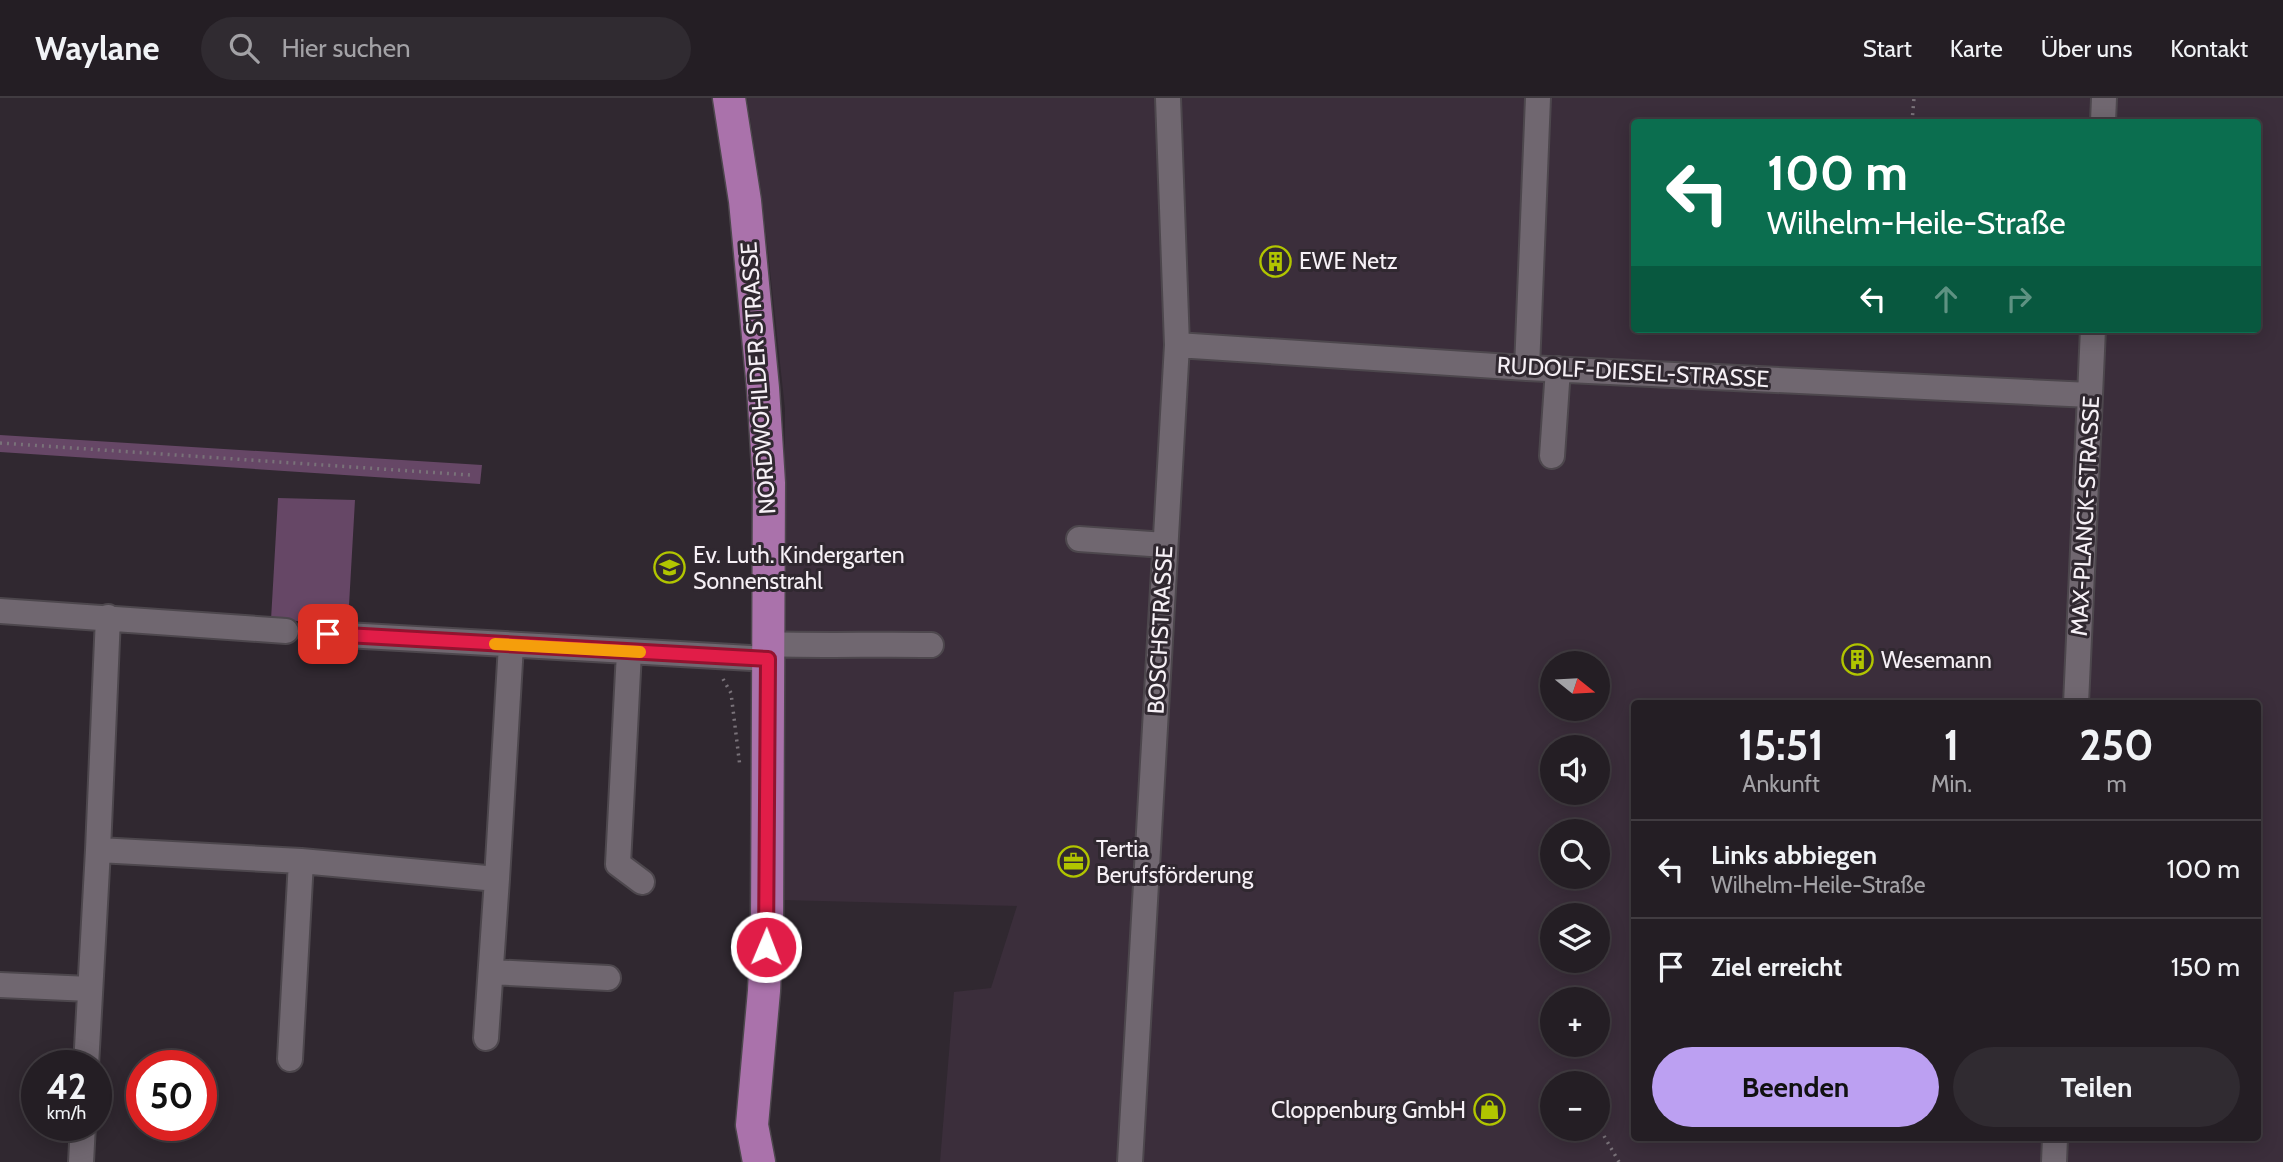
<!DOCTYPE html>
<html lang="de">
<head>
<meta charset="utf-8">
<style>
	:root { --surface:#241e24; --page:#302b31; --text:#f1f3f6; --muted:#a3a2a6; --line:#413c41; --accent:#bca0f2 }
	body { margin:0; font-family:Cabin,sans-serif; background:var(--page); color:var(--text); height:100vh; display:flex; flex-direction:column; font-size:26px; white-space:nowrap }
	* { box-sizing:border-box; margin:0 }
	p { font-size:23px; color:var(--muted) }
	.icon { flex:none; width:38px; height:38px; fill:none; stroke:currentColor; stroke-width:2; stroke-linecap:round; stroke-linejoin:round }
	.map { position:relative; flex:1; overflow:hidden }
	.sheet { position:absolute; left:1631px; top:602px; width:630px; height:441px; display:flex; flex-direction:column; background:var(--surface); border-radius:7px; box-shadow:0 4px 18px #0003,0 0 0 2px var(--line) }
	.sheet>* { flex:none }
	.top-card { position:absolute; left:1631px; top:21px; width:630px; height:214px; border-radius:7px; box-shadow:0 4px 18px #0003,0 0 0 2px var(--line); background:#0b6e4f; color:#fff; overflow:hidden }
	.needle { width:46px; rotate:108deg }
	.controls { position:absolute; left:1540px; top:553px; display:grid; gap:14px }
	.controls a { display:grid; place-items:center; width:70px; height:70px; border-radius:50%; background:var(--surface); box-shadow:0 4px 18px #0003,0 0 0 2px var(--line); font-size:35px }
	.speed { position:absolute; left:21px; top:952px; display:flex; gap:14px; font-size:35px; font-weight:700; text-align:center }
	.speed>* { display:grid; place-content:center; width:91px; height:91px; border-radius:50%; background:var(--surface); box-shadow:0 4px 18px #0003,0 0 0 2px var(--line); line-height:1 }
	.speed small { font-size:18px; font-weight:400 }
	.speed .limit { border:10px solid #d22; background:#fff; color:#111 }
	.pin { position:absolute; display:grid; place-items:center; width:60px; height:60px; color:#fff; margin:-30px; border-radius:14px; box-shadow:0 4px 10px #0006 }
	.me { position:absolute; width:77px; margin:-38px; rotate:1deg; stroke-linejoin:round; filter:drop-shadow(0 0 5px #0008) }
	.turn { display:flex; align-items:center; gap:24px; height:147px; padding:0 21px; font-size:32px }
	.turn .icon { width:91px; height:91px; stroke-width:2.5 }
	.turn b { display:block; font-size:49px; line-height:60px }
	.lanes { display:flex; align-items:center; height:66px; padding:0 21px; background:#0003; justify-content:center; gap:35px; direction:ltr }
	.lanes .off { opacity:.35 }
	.eta { display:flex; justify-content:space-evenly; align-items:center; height:119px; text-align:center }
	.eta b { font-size:42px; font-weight:700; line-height:49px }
	.button { display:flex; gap:14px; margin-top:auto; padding:14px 21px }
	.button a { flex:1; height:80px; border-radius:42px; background:var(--accent); color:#111; font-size:28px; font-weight:700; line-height:80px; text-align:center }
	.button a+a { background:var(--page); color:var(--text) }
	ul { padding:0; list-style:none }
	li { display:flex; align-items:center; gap:21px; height:98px; padding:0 21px; border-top:2px solid var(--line) }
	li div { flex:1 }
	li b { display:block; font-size:26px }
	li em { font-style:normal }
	header { display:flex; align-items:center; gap:42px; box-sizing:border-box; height:98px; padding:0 35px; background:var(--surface); border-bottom:2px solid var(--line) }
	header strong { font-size:33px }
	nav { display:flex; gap:38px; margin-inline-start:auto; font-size:24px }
	.search { width:490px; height:63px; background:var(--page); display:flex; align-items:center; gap:18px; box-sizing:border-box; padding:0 24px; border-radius:38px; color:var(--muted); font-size:26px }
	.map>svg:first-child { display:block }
</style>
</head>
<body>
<header>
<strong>Waylane</strong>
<div class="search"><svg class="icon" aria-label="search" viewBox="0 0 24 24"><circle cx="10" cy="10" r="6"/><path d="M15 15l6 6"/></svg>Hier suchen</div>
<nav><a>Start</a><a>Karte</a><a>Über uns</a><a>Kontakt</a></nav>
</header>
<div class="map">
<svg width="2283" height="1064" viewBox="0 0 2283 1064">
	<rect width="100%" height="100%" fill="#302830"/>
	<path fill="#3b2e3b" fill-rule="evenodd" d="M747 0H2283V1064H940L954 894 991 890 1017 808 782 802 785 311 762 98ZM1634 24H2258V231H1634ZM1552 565H1598V611H1552ZM1634 606H2258V1040H1634ZM1552 649H1598V695H1552ZM1552 733H1598V779H1552ZM1552 817H1598V863H1552ZM1552 901H1598V947H1552ZM1552 985H1598V1031H1552Z"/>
	<path fill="#664766" d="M0 337 482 367 480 386 0 354Z
		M278 400 355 402 348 525 271 522Z"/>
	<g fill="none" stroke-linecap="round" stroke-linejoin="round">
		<defs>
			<path id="minor" d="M2103 24 2104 0
				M1177 247 1527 270 2090 297
				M1527 270 1538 0
				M1552 358 1558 271
				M1079 441 1165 447
				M0 513 286 533
				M328 536 768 561
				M768 546C822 548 876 546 931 547
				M629 554 618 766 642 784
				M2076 606 2093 231
				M98 752 108 519
				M491 874 608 880
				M0 887 90 891
				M486 940 497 781
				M290 961 301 763
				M86 968 98 752 301 763 497 781 511 547
				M81 1064 83 1027
				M1130 1064 1177 247 1168 0
				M2054 1064 2055 1040"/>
			<path id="major" d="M729 0 745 103 763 290 769 385 767 826 764 893 752 1027 759 1064"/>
		</defs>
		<use href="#minor" stroke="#4d474d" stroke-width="28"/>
		<use href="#major" stroke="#4d474d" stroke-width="35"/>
		<path stroke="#797279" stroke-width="3.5" stroke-dasharray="2 5" stroke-linecap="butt" d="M1912 24 1914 0
			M0 345 470 377
			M723 581 731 595 740 669
			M1604 1038 1619 1064"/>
		<use href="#minor" stroke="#706770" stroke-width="24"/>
		<use href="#major" stroke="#aa72ab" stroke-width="32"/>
	</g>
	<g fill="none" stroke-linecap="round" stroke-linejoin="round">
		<defs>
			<path id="route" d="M328 536 768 561 766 849"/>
		</defs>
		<use href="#route" stroke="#92132f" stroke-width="18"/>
		<use href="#route" stroke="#e11d48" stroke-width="12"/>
		<path stroke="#f59e0b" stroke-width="12" d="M495 546 640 554"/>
	</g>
	<defs>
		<symbol id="building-ring" viewBox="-11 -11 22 22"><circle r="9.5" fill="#302830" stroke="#b1c500" stroke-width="1.5"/><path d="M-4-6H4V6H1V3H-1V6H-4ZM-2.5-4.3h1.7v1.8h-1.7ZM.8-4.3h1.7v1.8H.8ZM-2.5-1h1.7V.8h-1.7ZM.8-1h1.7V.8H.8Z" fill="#b1c500"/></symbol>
		<symbol id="school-ring" viewBox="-11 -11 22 22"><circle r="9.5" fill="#302830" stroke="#b1c500" stroke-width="1.5"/><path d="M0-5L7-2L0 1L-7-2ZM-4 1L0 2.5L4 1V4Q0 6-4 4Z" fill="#b1c500"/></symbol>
		<symbol id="office-ring" viewBox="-11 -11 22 22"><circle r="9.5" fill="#302830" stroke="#b1c500" stroke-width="1.5"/><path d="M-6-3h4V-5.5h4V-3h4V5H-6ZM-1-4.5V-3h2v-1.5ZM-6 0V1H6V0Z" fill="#b1c500"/></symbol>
		<symbol id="shop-ring" viewBox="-11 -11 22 22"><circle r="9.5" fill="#302830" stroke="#b1c500" stroke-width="1.5"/><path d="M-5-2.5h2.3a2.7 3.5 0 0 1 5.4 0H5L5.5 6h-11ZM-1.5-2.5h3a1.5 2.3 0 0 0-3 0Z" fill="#b1c500"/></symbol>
	</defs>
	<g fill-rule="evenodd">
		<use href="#building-ring" x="1258" y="146" width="35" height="35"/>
		<use href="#school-ring" x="652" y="452" width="35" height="35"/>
		<use href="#building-ring" x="1840" y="544" width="35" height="35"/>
		<use href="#office-ring" x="1056" y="746" width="35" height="35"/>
		<use href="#shop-ring" x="1472" y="994" width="35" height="35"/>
	</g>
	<g text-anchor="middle" stroke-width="6" stroke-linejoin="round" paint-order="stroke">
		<g font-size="23" fill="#f6f0f6" stroke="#302830" text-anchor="start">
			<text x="1299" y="171">EWE Netz</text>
			<text x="693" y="465">Ev. Luth. Kindergarten<tspan x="693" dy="26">Sonnenstrahl</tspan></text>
			<text x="1881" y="570">Wesemann</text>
			<text x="1096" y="759">Tertia<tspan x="1096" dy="26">Berufsförderung</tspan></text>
			<text x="1466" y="1020" text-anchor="end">Cloppenburg GmbH</text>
		</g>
		<g font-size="23" fill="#f6f0f6" stroke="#302830">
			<text transform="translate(1633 274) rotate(3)" y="8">RUDOLF-DIESEL-STRASSE</text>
			<text transform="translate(758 280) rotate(-94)" y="8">NORDWOHLDER STRASSE</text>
			<text transform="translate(2085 418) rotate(-87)" y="8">MAX-PLANCK-STRASSE</text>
			<text transform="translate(1160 532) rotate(-87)" y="8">BOSCHSTRASSE</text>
		</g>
	</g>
</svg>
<div class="controls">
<a><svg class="needle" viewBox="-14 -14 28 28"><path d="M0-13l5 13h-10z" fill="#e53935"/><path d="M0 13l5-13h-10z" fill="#a3a2a6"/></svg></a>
<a><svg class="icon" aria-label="sound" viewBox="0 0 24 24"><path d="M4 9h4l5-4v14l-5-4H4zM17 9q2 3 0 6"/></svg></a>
<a><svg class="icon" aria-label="search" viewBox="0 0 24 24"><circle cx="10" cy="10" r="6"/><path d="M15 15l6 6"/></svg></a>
<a><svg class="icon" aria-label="layers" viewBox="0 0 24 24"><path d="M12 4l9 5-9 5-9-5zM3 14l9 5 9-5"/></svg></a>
<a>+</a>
<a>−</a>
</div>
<div class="speed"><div>42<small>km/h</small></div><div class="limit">50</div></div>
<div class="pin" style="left:328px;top:536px;background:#d93025"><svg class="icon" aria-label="arrive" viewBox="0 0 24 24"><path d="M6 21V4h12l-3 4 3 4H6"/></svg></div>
<svg class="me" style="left:766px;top:849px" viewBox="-20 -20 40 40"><circle r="17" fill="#e11d48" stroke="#fff" stroke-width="3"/><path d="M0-11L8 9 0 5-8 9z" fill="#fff"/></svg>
<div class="top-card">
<div class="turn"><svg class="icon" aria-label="left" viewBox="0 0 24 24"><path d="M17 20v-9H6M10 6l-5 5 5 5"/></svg><div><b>100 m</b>Wilhelm-Heile-Straße</div></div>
<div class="lanes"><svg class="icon" aria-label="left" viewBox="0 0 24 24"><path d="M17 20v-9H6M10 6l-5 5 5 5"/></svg><svg class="icon off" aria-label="ahead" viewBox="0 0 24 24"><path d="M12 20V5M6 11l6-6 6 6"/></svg><svg class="icon off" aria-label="right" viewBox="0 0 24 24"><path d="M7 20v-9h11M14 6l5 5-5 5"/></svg></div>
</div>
<section class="sheet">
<div class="eta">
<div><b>15:51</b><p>Ankunft</p></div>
<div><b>1</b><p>Min.</p></div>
<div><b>250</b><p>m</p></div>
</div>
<ul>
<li><svg class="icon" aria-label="left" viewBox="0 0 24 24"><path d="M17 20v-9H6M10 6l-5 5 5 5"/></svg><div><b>Links abbiegen</b><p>Wilhelm-Heile-Straße</p></div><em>100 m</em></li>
<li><svg class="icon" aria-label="arrive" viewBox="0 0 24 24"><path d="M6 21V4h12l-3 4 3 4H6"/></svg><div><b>Ziel erreicht</b></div><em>150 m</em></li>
</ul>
<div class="button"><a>Beenden</a><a>Teilen</a></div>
</section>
</div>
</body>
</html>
